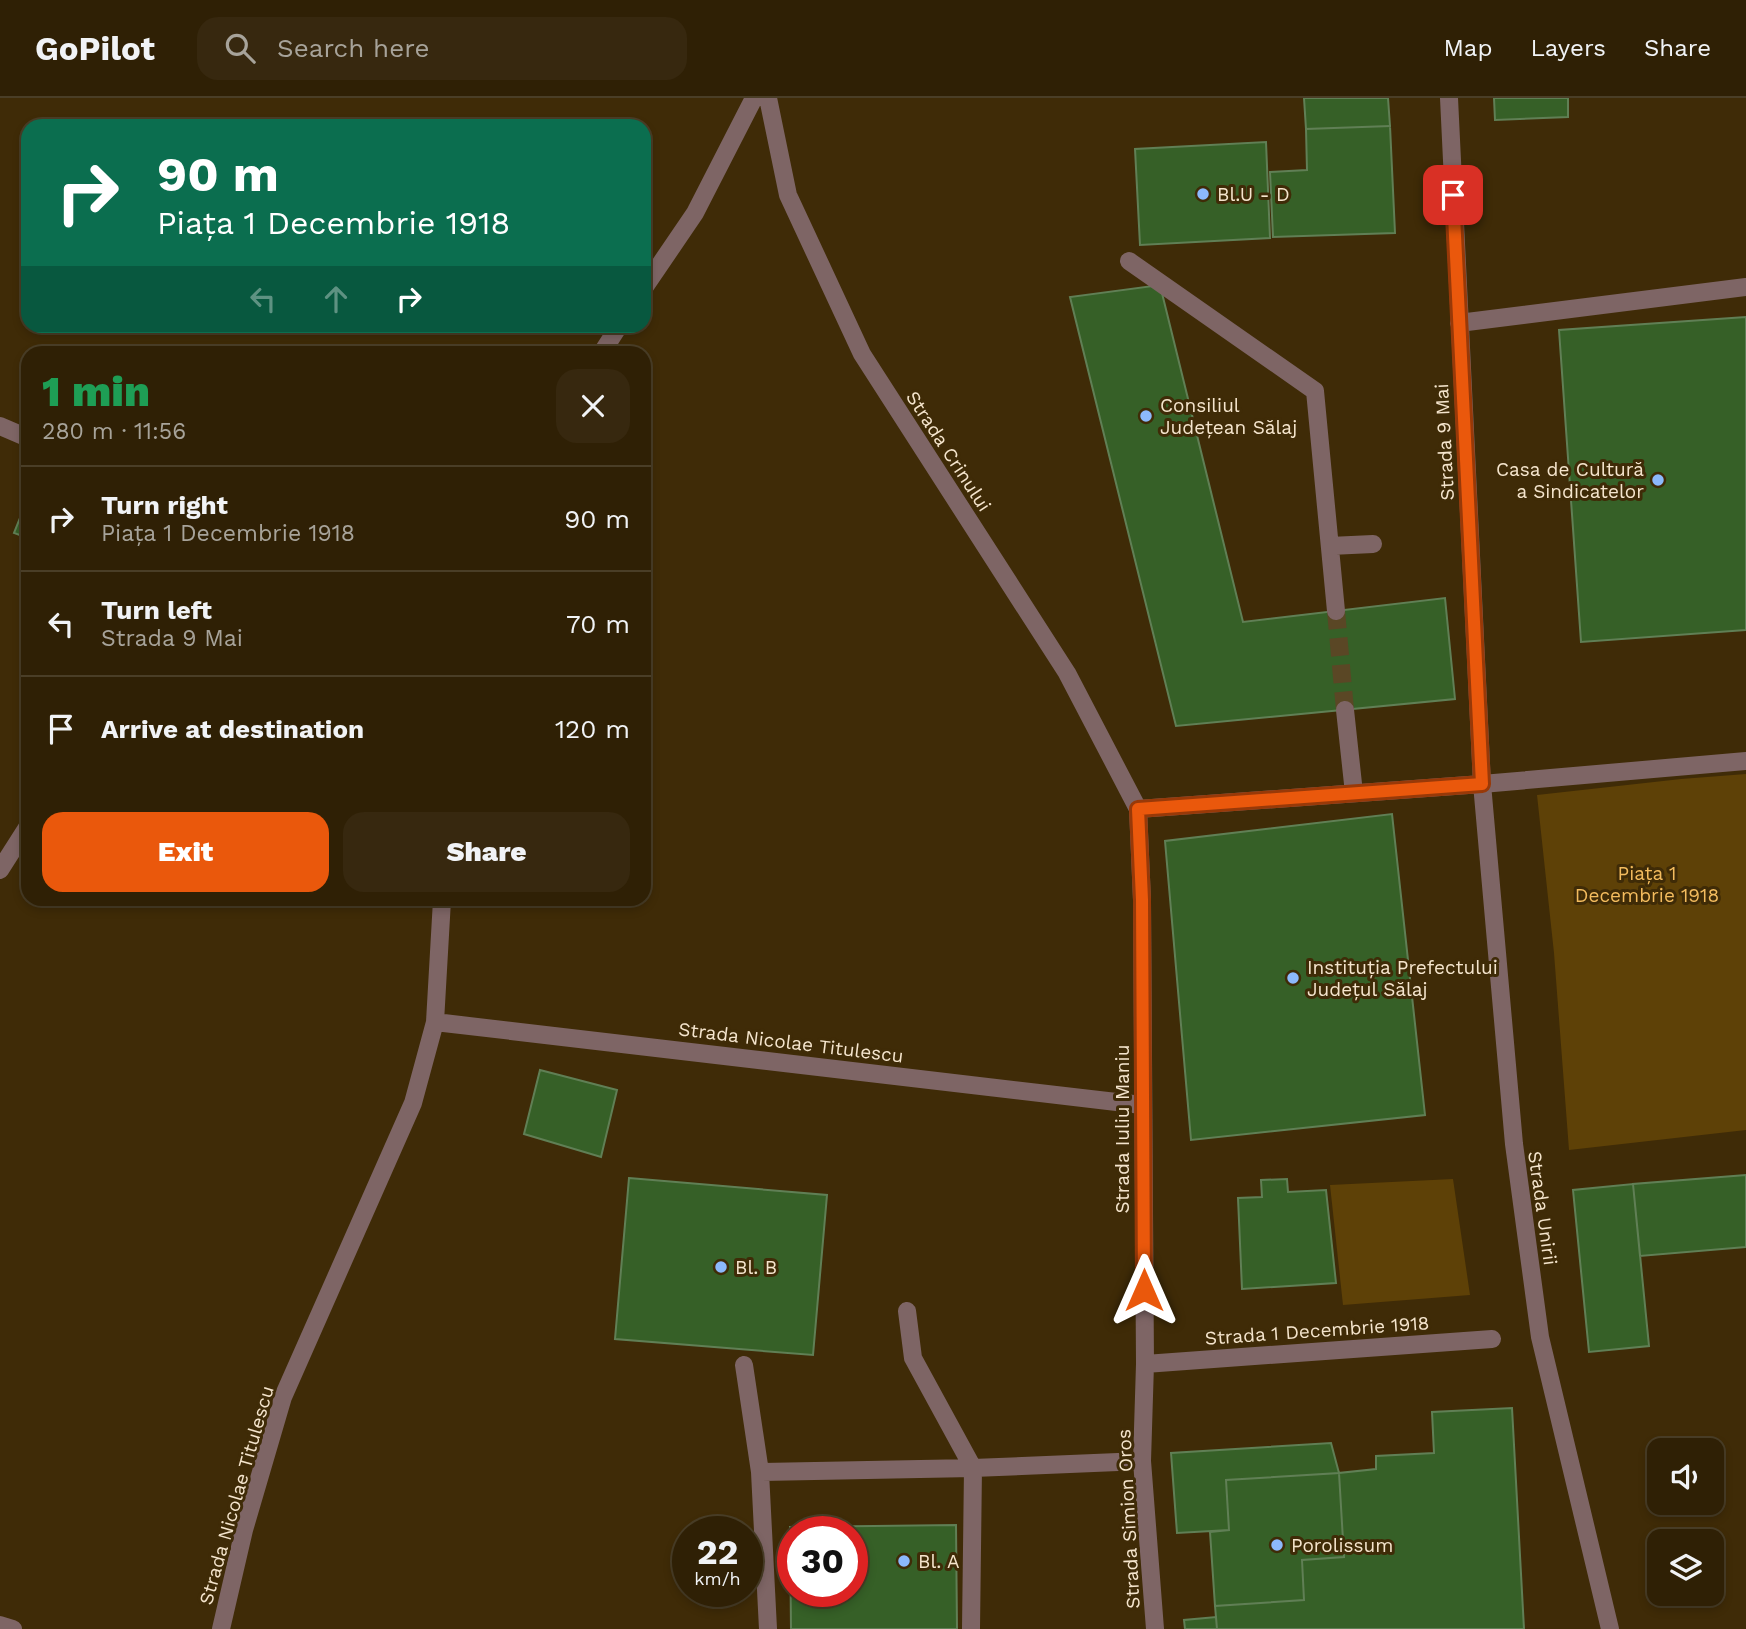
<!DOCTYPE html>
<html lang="en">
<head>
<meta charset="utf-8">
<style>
	:root { --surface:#2f2005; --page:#37280f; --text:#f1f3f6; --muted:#a7a39a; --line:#4a3e27; --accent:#ea580c }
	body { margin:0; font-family:"Work Sans",sans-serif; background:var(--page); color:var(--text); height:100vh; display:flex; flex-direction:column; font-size:26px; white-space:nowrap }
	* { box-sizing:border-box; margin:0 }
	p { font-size:23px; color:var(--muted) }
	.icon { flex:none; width:38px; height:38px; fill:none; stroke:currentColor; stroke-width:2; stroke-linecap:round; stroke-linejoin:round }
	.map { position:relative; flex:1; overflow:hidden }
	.details { position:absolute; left:21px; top:248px; width:630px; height:560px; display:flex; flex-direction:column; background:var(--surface); border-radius:21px; box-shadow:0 4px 10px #0003,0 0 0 2px var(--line) }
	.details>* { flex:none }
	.guide { position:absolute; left:21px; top:21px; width:630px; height:214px; border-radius:21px; box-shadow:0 4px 10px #0003,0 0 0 2px var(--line); background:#0b6e4f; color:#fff; overflow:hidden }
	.fabs { position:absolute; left:1647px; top:1340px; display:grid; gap:14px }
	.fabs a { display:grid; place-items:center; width:77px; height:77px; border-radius:14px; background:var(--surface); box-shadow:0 4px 10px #0003,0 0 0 2px var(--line); font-size:35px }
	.speed { position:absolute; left:672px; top:1418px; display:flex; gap:14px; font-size:35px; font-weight:700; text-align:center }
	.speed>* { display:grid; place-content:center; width:91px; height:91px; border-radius:50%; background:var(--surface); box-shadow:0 4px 10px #0003,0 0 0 2px var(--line); line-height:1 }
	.speed small { font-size:18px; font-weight:400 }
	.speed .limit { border:10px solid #d22; background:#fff; color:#111 }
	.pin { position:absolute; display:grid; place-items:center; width:60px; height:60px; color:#fff; margin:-30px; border-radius:14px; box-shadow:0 4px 10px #0006 }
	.me { position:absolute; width:77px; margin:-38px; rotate:0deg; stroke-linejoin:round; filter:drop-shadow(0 0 5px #0008) }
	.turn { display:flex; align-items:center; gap:24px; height:147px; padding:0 21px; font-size:32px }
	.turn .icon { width:91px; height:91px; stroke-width:2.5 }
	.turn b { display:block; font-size:49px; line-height:60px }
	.lanes { display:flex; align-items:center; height:66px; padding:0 21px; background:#0003; justify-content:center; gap:35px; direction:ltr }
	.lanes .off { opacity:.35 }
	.round { display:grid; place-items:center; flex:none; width:74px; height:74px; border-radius:21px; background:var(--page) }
	.headline { display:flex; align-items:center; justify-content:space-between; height:119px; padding:0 21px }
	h1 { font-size:42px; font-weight:800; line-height:52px; color:#1e9e55 }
	.cta { display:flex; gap:14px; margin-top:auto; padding:14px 21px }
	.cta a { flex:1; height:80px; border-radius:21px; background:var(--accent); color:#fff; font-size:28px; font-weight:800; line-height:80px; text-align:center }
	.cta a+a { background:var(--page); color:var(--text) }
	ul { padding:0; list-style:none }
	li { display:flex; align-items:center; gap:21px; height:105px; padding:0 21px; border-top:2px solid var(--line) }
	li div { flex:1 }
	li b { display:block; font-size:26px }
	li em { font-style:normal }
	header { display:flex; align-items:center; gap:42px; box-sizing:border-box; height:98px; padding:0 35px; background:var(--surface); border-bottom:2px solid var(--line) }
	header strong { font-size:33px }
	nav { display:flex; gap:38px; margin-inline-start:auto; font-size:24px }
	.search { width:490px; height:63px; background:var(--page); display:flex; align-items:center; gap:18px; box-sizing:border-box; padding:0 24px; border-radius:21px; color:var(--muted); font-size:26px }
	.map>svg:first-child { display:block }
</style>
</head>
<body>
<header>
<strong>GoPilot</strong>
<div class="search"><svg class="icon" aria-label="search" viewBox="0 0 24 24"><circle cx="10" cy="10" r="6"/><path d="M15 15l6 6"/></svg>Search here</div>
<nav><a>Map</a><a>Layers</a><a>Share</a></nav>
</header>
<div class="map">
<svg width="1746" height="1531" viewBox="0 0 1746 1531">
	<rect width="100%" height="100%" fill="#3f2b07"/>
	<path fill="#5e4107" d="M1746 676V1032L1569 1052 1554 855 1537 697 1681 681Z
		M1453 1081 1470 1197 1343 1207 1330 1087Z"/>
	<path fill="#366027" stroke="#607f55" stroke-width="2" fill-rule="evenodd" d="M1304 0H1388L1390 28 1306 31Z
		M1494 0H1568V19L1495 22Z
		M1390 28 1395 135 1273 139 1270 74 1307 72 1306 31Z
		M1266 44 1270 140 1140 147 1135 51Z
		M1160 187 1243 524 1445 500 1455 601 1176 628 1070 199Z
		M1746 219V532L1581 544 1559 232Z
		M28 400V440L14 435Z
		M1392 716 1425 1017 1191 1042 1165 743Z
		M540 972 617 992 601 1059 524 1036Z
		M1746 1077V1149L1640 1158 1633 1086Z
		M629 1080 827 1097 813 1257 615 1241Z
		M1287 1081 1288 1094 1326 1092 1336 1185 1242 1191 1238 1100 1262 1099 1261 1082Z
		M1633 1086 1649 1248 1589 1254 1573 1092Z
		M1512 1310 1524 1531H1217L1215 1508 1304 1502 1302 1462 1344 1459 1339 1375 1376 1371V1358L1434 1355 1432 1314Z
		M1331 1345 1339 1375 1226 1382 1229 1432 1177 1435 1171 1355Z
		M1339 1375 1344 1459 1302 1462 1304 1502 1215 1508 1210 1434 1229 1432 1226 1382Z
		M956 1427 957 1531H791L790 1429ZM793 1433H852V1493H793Z
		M1216 1519 1217 1531H1185L1184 1522Z"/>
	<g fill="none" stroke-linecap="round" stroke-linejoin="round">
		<path stroke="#5a4725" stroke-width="18" stroke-dasharray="18 9" stroke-linecap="butt" d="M1336 513 1345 612"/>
		<path stroke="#7e6565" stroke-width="18" d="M768 0 788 97 862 256 1067 575 1138 711 1142 802 1145 1266 1142 1363 1155 1531
			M1449 0 1482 686 1514 1046 1540 1239 1610 1531
			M1129 163 1315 293 1336 513
			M644 190 695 115 754 0
			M1459 225 1746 189
			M601 256 619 228
			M0 328 28 340
			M1330 448 1373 446
			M1345 612 1354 695
			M1138 711 1482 686 1746 663
			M0 772 28 728
			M435 924 1142 1007
			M907 1213 913 1260 973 1370 971 1531
			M1145 1266 1492 1241
			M744 1267 760 1374 768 1531
			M760 1374 973 1370 1142 1363
			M0 1527 13 1531
			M221 1531 244 1432 283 1299 413 1005 435 924 442 802"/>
	</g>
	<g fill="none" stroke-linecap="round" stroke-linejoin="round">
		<defs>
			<path id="route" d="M1144 1192 1142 802 1138 711 1482 686 1453 97"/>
		</defs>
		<use href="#route" stroke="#983908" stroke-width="18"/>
		<use href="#route" stroke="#ea580c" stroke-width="12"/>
	</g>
	<g fill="#8cb9fc" stroke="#3f2b07" stroke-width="2.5">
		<circle cx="1203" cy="96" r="7"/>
		<circle cx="1146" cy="318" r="7"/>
		<circle cx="1658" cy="382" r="7"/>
		<circle cx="1293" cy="880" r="7"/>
		<circle cx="721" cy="1169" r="7"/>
		<circle cx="1277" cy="1447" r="7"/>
		<circle cx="904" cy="1463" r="7"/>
	</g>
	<g text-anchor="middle" stroke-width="6" stroke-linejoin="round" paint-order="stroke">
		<g font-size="19" fill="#f5e5cd" stroke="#3f2b07" text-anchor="start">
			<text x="1217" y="103">Bl.U - D</text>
			<text x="1160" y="314">Consiliul<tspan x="1160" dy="22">Județean Sălaj</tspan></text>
			<text x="1644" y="378" text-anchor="end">Casa de Cultură<tspan x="1644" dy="22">a Sindicatelor</tspan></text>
			<text x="1307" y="876">Instituția Prefectului<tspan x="1307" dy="22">Județul Sălaj</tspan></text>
			<text x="735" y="1176">Bl. B</text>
			<text x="1291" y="1454">Porolissum</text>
			<text x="918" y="1470">Bl. A</text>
		</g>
		<g font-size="19" fill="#f5e5cd" stroke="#3f2b07">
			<text transform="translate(1444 344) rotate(-93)" y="7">Strada 9 Mai</text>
			<text transform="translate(949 353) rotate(57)" y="7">Strada Crinului</text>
			<text transform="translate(791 944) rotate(7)" y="7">Strada Nicolae Titulescu</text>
			<text transform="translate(1122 1031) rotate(-90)" y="7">Strada Iuliu Maniu</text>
			<text transform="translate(1543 1110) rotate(82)" y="7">Strada Unirii</text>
			<text transform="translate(1317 1232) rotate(-4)" y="7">Strada 1 Decembrie 1918</text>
			<text transform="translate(236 1397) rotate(-74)" y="7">Strada Nicolae Titulescu</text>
			<text transform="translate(1128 1421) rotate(-93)" y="7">Strada Simion Oros</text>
		</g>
		<g font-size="19" fill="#f4bc5e" stroke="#3f2b07">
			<text x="1647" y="782">Piața 1<tspan x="1647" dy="22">Decembrie 1918</tspan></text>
		</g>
	</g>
</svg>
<div class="fabs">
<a><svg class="icon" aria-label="sound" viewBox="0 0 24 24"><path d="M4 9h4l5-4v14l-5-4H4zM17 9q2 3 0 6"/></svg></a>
<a><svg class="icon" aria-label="layers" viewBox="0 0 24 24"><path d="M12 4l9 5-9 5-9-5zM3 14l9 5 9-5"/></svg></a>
</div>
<div class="speed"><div>22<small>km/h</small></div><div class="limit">30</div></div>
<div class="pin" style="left:1453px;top:97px;background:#d93025"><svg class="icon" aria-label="arrive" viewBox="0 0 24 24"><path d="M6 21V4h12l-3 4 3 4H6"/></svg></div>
<svg class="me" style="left:1144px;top:1192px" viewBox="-20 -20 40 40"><path d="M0-17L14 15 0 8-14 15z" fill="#ea580c" stroke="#fff" stroke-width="4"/></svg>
<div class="guide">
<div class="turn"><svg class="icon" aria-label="right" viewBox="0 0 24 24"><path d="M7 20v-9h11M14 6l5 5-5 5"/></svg><div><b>90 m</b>Piața 1 Decembrie 1918</div></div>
<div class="lanes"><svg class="icon off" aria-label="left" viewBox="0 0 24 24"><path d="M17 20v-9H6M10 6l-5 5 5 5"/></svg><svg class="icon off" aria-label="ahead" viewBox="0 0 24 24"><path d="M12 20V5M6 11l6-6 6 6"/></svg><svg class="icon" aria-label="right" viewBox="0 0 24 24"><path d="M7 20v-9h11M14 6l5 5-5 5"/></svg></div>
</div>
<section class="details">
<div class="headline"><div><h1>1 min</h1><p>280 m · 11:56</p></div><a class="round"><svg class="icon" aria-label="close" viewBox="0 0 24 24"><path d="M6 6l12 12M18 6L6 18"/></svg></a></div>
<ul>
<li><svg class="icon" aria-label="right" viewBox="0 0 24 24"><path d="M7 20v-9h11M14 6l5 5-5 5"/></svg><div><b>Turn right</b><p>Piața 1 Decembrie 1918</p></div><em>90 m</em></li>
<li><svg class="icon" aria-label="left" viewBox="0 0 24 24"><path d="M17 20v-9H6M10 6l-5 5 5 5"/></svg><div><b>Turn left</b><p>Strada 9 Mai</p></div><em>70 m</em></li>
<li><svg class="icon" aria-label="arrive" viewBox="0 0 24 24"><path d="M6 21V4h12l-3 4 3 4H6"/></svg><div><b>Arrive at destination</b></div><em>120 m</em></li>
</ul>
<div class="cta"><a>Exit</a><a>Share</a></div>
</section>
</div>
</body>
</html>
